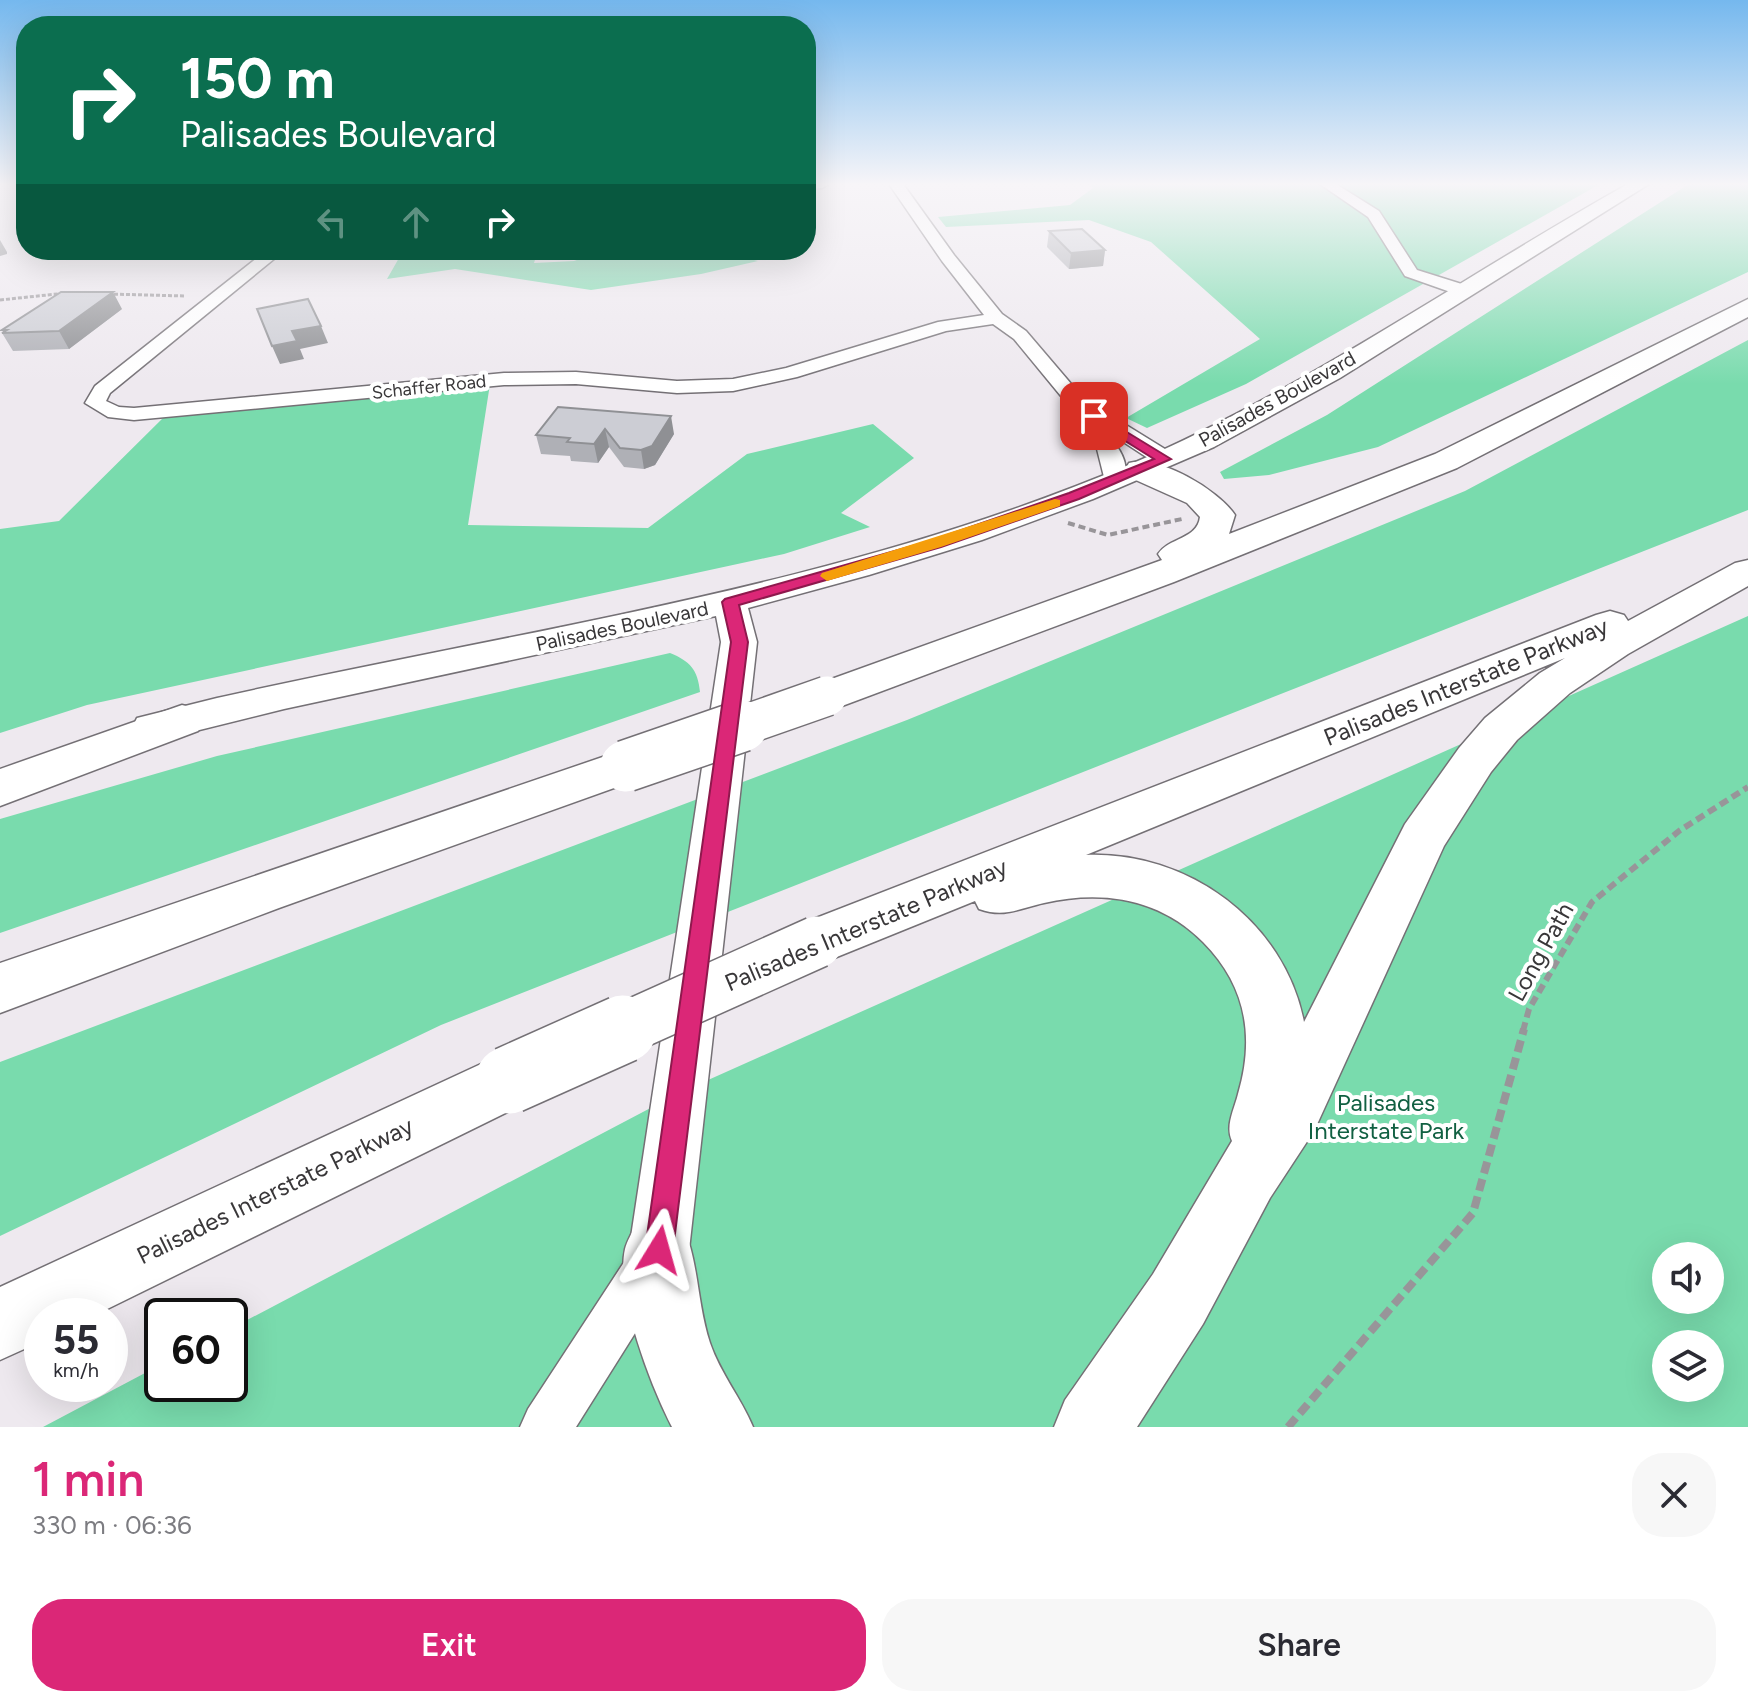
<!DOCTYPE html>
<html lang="en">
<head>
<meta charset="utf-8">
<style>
	:root { --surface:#fff; --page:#f7f7f7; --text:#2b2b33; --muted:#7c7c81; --accent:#db2777 }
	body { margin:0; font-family:Figtree,sans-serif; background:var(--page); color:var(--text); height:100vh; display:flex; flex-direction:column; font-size:30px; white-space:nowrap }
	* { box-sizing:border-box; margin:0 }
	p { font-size:26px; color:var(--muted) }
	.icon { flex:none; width:44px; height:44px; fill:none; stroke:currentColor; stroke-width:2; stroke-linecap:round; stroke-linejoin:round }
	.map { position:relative; height:1427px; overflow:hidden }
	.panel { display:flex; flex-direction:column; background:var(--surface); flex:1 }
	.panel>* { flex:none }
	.top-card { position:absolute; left:16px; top:16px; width:800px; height:244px; border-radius:32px; box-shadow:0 8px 32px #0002; background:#0b6e4f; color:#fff; overflow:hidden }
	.buttons { position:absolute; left:1652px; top:1242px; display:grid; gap:16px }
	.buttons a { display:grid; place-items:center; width:72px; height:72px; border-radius:50%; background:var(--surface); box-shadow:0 8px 32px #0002; font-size:40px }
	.speed { position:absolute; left:24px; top:1298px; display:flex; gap:16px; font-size:40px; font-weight:700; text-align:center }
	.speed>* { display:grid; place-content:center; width:104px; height:104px; border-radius:50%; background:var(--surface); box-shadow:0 8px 32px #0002; line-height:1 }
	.speed small { font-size:20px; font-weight:400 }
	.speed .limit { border:4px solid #111; border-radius:12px; background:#fff; color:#111 }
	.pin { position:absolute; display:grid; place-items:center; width:68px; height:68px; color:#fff; margin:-34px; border-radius:16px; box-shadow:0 4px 12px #0006 }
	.me { position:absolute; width:88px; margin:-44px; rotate:8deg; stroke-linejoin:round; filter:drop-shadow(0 0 6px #0008) }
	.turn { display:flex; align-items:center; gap:28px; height:168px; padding:0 32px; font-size:36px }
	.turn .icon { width:104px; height:104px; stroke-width:2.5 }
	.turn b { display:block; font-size:56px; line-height:68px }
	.lanes { display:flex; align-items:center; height:76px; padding:0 32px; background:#0003; justify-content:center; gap:40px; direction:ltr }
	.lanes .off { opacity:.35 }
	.round { display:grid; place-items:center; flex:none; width:84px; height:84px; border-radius:32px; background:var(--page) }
	.headline { display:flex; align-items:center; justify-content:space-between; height:136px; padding:0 32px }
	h1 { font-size:48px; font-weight:600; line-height:60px; color:var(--accent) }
	.cta { display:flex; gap:16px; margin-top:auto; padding:16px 32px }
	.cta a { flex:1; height:92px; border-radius:32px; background:var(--accent); color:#fff; font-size:32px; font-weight:600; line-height:92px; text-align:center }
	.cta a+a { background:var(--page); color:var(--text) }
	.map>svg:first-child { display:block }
</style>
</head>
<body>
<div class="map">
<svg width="1748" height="1427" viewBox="0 0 1748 1427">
	<rect width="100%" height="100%" fill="#eee9ef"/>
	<path fill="#79dbad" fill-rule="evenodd" d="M1089 184H1600L1246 384 1147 428 1126 418 1260 339 1151 242 1089 220 946 227 938 217 1070 205 1093 188Z
		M1689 184H1748V272L1378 447 1269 475 1224 479 1220 472 1327 415Z
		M517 250H538L534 263 574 261 606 250H713L758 261 701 274 591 290 455 269 387 279 399 258Z
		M1748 340V510L441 1025 0 1236V1062L907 720 1465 491Z
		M490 384 468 525 648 528 747 454 873 424 914 458 841 513 870 527 784 554 87 705 0 733V529L59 521 164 417Z
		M1748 616V1427H43L162 1364V1384H230V1329L679 1093ZM1666 1256H1710V1300H1666ZM1666 1344H1710V1388H1666Z
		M670 653C690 661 698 670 700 692L0 933V819L217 756Z"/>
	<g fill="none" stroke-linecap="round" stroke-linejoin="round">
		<defs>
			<path id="minor" d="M806 184H829L822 188 806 189Z
				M889 184H903L954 255 1002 314 1026 331 1084 399 1173 454 1176 459 1173 464H1157L1070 407 1014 339 993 324 946 331 797 377 733 391 677 393 576 384 504 385 134 420 108 417 85 403 95 386 267 250H285L110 393 106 401 119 407 134 408 504 373 576 372 677 381 733 379 786 368 938 322 984 315 942 261Z
				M1320 184H1336L1379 211 1417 270 1468 286 1470 290 1468 294H1456L1405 276 1368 217Z
				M1082 421C1105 426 1137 460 1122 485H1106L1097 449 1071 427Z
				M649 1243 666 1250 673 1267 666 1284 576 1427H520L528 1409 632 1250Z"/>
			<path id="major" d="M1628 184H1649L1340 378 1214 447 1093 499 982 540 869 575 748 608 757 642 689 1250 680 1271 659 1280 638 1271 629 1250 721 642 716 616 284 709 151 742 137 738 132 728 137 718 217 698C525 629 838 588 1131 464 1306 389 1462 277 1628 184Z"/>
			<path id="highway" d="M1748 299V317L1457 468 1174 582 842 706 827 711 812 706 805 696 812 686 1162 560 1158 554C1169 537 1197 540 1200 517L1187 503 1129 477 1125 470 1129 463C1160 455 1218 490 1235 515L1229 534 1435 454Z
				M1748 560V586L1628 654 1570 693 1517 740 1491 772 1444 846 1314 1131 1270 1198 1203 1324 1137 1427H1054L1065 1400 1153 1274 1232 1141C1225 1126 1234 1110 1238 1094 1255 1037 1246 985 1203 942 1159 898 1102 890 1044 903 1017 909 1005 918 979 909L975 901 817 965 798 959 790 942 798 925 1596 615 1610 611 1624 615 1628 621 1735 563ZM1565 658 1540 673 1485 718 1459 748 1405 824 1304 1022C1284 921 1188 851 1086 855Z
				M182 705 198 709 204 720 198 731 0 806V769Z
				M626 749 642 754 649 766 642 778 279 908 0 1013V963Z
				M509 1051 530 1059 539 1080 530 1101 93 1316H42V1341L0 1360V1287Z
				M659 1216 683 1226C699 1263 697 1304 710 1343 720 1373 741 1398 753 1427H672C651 1386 615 1294 625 1249 627 1241 632 1233 635 1226Z"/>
		</defs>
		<use href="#minor" stroke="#747075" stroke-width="3"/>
		<use href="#major" stroke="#747075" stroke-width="3"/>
		<use href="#highway" stroke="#747075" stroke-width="3"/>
		<path stroke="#989599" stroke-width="3" stroke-dasharray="4 2" stroke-linecap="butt" d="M108 294 186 296
			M0 300 66 293"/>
		<path stroke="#989599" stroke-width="4" stroke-dasharray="7 4" stroke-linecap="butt" d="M1068 523 1108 535 1182 519"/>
		<path stroke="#989599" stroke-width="6" stroke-dasharray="9 5" stroke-linecap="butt" d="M1523 1031 1529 1009 1592 902 1679 831 1748 787"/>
		<path stroke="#989599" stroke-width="8" stroke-dasharray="12 6" stroke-linecap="butt" d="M1288 1427 1473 1213 1524 1029"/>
		<use href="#minor" fill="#fff" fill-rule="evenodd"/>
		<use href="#major" fill="#fff" fill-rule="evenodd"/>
		<use href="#highway" fill="#fff" fill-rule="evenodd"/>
		<defs>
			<path id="highway-bridge-far2" d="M736 728 827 696"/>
			<path id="highway-bridge-far1" d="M626 766 742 726
				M619 1031 817 942"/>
			<path id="highway-bridge" d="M509 1080 623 1029"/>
		</defs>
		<use href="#highway-bridge-far2" stroke="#747075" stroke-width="42" stroke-linecap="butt"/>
		<use href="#highway-bridge-far1" stroke="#747075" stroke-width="54" stroke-linecap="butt"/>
		<use href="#highway-bridge" stroke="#747075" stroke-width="70" stroke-linecap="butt"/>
		<use href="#highway-bridge-far2" stroke="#fff" stroke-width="39"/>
		<use href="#highway-bridge-far1" stroke="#fff" stroke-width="51"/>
		<use href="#highway-bridge" stroke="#fff" stroke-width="67"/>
	</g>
	<path fill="#afb0b6" d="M1049 231 1105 250 1103 266 1069 269 1047 247Z
		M114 250H158L154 253 116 254Z
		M122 309 69 349 13 351 2 333 4 332 2 330Z
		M558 407 674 434 655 465 644 469 624 467 609 447 598 463 571 461 570 456 541 454 536 435Z"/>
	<path fill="#8f9094" d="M0 240 7 252V254L0 256Z
		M1105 250 1103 266 1069 269 1071 253Z
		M113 292 122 309 69 349 59 331Z
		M321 326 328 343 300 349 304 359 280 364 272 346 292 331Z
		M671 416 674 434 655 465 644 469 641 450Z
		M605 429 609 447 598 463 594 444Z"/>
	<path fill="#cccdd4" stroke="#8f9094" stroke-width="2" d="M1082 229 1105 250 1071 253 1049 231Z
		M61 292H113L59 331 2 333 7 330H2Z
		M308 299 321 326 292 331 297 341 272 346 257 309Z
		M558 407 671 416 652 446 641 450 620 448 605 429 594 444 567 442 570 438 536 435Z"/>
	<linearGradient id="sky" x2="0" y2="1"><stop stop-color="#75b8ee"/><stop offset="0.48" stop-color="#f7f5f8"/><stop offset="1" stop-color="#f7f5f8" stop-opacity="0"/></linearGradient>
	<rect width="1748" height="384" fill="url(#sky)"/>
	<path fill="#db2777" stroke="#8e194d" stroke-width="2" d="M1094 412 1171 459 1079 499 941 547 739 605 748 642 673 1250 669 1260 659 1264 649 1260 645 1250 731 642 722 602 725 599 930 541 1069 493 1154 459 1090 419 1088 416Z"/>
	<path fill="#f59e0b" d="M1055 499 1060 500V506L941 547 827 581 820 576 822 573Z"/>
	<g text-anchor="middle" stroke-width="8" stroke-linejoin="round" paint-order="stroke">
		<g font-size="18" fill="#393739" stroke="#fff">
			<text transform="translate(429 387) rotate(-6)" y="6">Schaffer Road</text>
		</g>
		<g font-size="20" fill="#393739" stroke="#fff">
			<text transform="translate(1277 399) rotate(-29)" y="7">Palisades Boulevard</text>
			<text transform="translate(622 626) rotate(-12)" y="7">Palisades Boulevard</text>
		</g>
		<g font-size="24" fill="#393739" stroke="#fff">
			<text transform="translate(1466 682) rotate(-22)" y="8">Palisades Interstate Parkway</text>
			<text transform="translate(866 925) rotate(-23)" y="8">Palisades Interstate Parkway</text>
			<text transform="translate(1541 952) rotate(-61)" y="8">Long Path</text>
			<text transform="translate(275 1191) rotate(-26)" y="8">Palisades Interstate Parkway</text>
		</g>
		<g font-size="24" fill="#116042" stroke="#fff">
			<text x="1386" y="1111">Palisades<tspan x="1386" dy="28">Interstate Park</tspan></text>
		</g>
	</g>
</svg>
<div class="buttons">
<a><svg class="icon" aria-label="sound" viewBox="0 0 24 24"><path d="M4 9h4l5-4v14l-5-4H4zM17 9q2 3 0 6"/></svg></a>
<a><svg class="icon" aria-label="layers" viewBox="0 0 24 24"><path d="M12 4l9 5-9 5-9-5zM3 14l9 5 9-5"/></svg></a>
</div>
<div class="speed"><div>55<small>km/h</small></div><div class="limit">60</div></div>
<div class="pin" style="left:1094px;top:416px;background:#d93025"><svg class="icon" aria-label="arrive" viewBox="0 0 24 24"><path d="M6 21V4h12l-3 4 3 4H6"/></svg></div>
<svg class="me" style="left:659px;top:1250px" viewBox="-20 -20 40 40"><path d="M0-17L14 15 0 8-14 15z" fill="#db2777" stroke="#fff" stroke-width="4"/></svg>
<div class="top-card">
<div class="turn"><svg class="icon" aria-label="right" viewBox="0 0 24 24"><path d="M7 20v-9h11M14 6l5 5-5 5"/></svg><div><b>150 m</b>Palisades Boulevard</div></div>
<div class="lanes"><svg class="icon off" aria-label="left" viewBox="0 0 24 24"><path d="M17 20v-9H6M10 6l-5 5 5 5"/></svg><svg class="icon off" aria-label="ahead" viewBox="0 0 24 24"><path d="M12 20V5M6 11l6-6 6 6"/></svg><svg class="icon" aria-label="right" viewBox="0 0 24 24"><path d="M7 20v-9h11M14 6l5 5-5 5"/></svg></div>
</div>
</div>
<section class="panel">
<div class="headline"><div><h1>1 min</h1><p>330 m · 06:36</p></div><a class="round"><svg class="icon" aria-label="close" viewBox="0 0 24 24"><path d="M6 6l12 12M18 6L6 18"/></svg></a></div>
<div class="cta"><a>Exit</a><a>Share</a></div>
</section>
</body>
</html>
